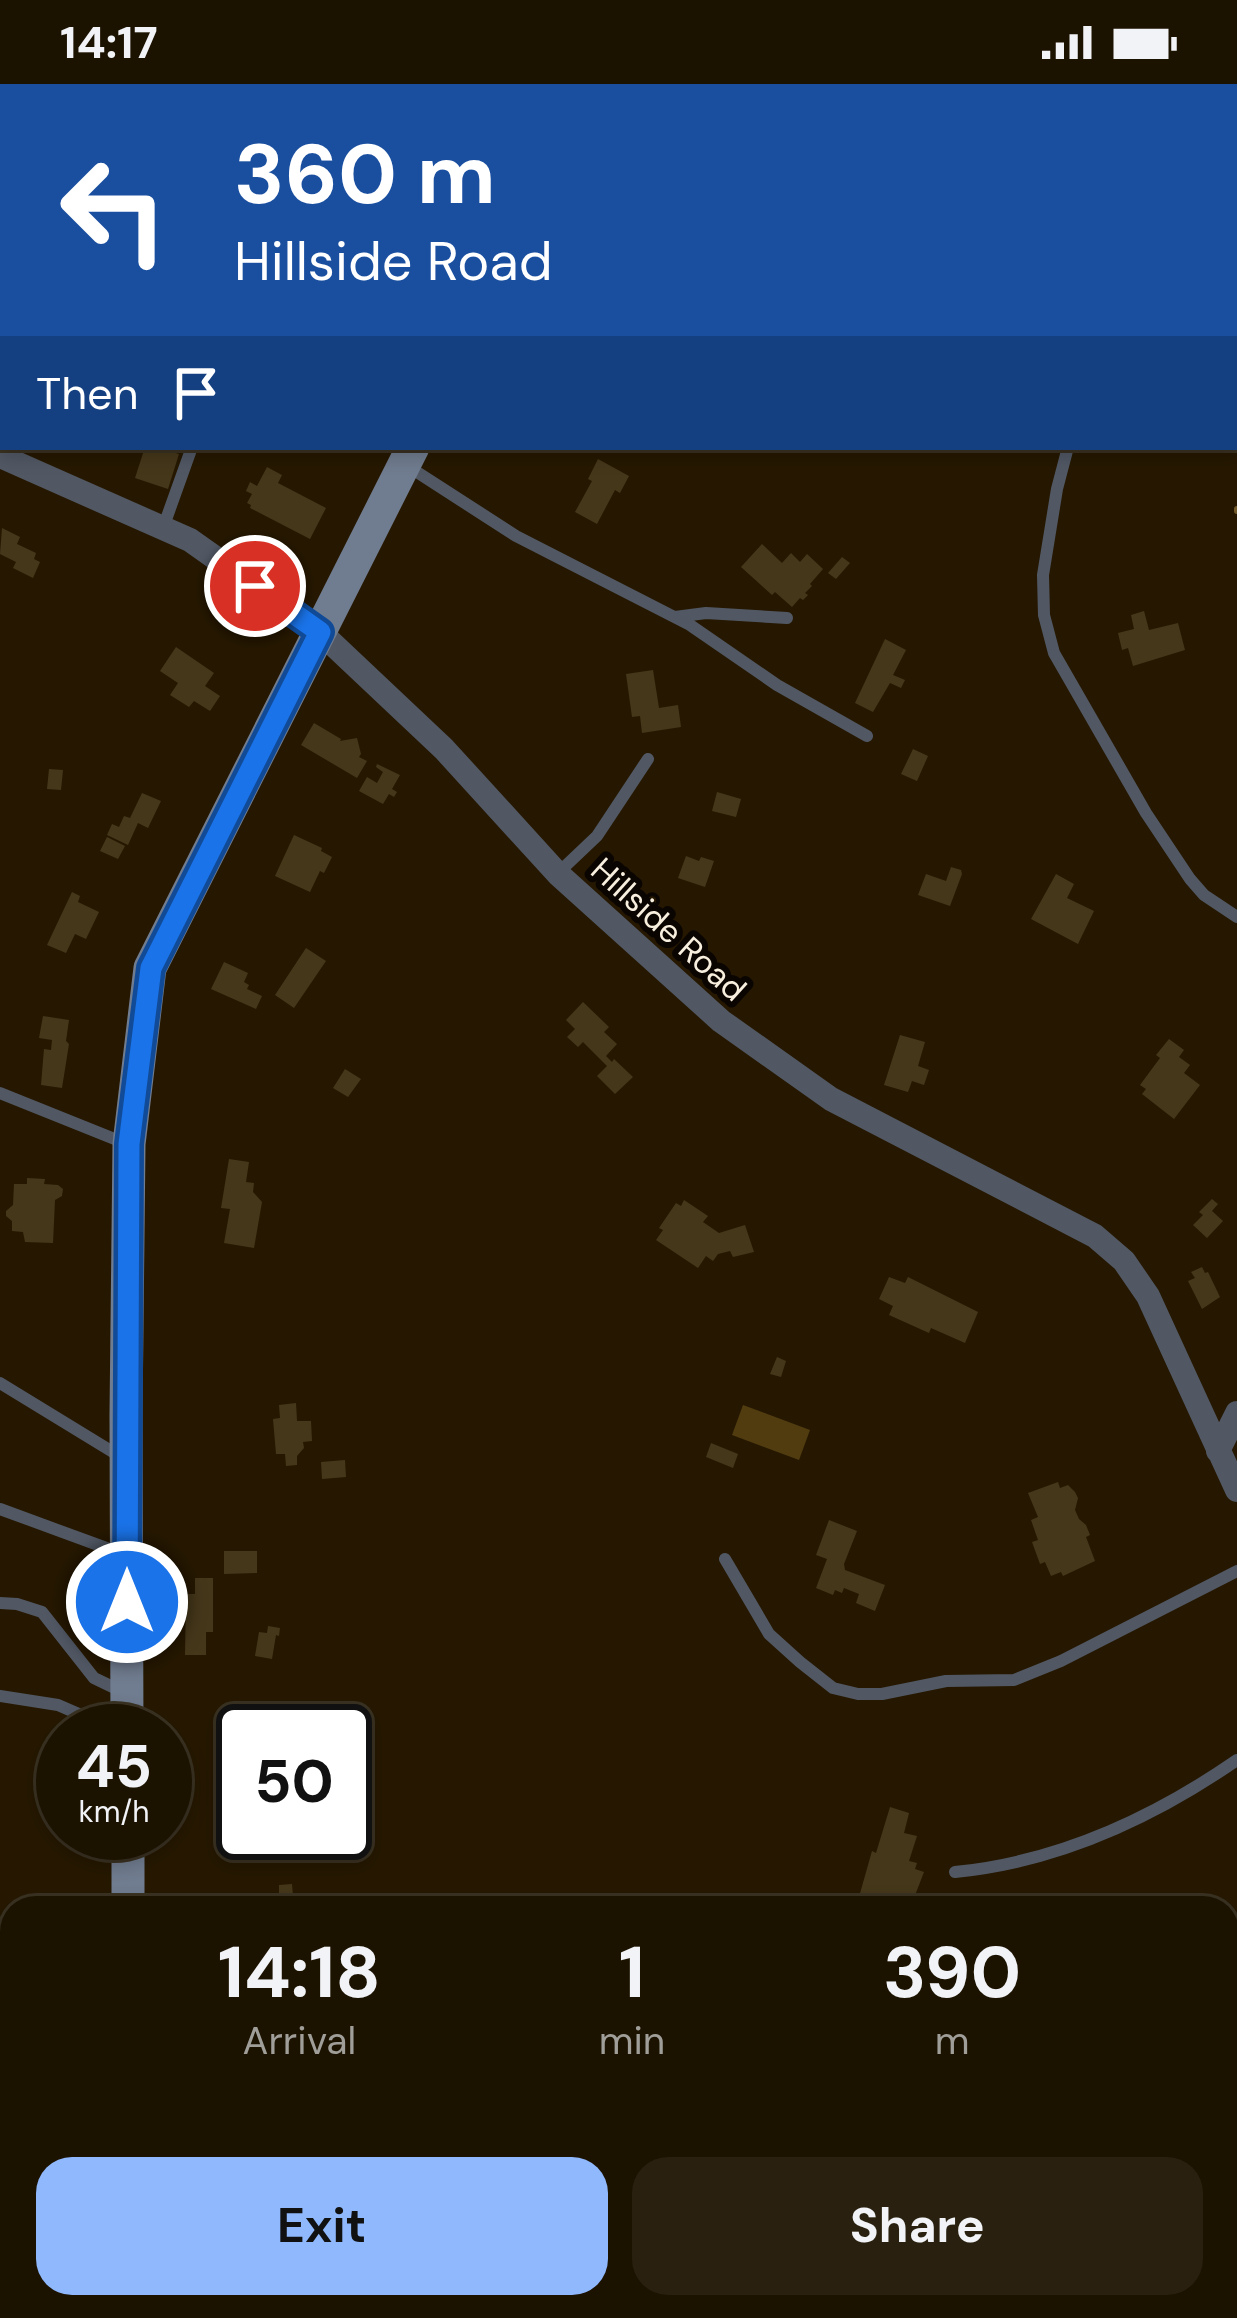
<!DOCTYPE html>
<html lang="en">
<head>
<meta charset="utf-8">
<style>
	:root { --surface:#1c1200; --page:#29200f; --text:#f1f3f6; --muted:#a09e99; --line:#3a3222; --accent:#8fb8fd }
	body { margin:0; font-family:"DM Sans",sans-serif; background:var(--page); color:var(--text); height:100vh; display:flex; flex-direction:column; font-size:45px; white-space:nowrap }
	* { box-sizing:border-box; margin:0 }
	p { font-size:39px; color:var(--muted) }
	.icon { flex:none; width:66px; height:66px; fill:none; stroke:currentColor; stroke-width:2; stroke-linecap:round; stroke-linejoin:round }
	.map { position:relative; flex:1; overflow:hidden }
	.details { position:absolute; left:0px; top:1812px; width:1239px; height:423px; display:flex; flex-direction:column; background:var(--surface); border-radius:36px 36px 0 0; box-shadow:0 6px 18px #0003,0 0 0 3px var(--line) }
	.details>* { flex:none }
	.hud { position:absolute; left:0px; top:0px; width:1239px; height:366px; box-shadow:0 6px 18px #0003,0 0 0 3px var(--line); background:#1a4fa0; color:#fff; overflow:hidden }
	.speed { position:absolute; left:36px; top:1620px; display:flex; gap:24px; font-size:60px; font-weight:700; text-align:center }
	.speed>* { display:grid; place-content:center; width:156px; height:156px; border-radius:50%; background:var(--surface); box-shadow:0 6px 18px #0003,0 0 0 3px var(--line); line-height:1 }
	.speed small { font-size:30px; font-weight:400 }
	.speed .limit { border:6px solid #111; border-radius:18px; background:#fff; color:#111 }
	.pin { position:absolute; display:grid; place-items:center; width:102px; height:102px; color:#fff; margin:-51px; border:6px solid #fff; border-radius:50%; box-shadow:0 3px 12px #0007 }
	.me { position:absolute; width:132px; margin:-66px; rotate:0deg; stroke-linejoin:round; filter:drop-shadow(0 0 9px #0008) }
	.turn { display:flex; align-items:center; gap:42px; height:252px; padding:0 36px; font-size:54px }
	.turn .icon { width:156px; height:156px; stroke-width:2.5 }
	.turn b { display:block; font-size:84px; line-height:102px }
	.then { display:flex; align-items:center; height:114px; padding:0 36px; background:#0003; gap:24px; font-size:45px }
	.eta { display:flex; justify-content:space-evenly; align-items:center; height:204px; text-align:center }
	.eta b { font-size:72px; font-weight:700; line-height:84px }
	.cta { display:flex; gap:24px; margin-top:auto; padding:24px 36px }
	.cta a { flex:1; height:138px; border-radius:36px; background:var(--accent); color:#111; font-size:48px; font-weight:700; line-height:138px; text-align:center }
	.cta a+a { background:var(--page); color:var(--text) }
	.status { display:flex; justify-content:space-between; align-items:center; height:84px; padding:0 60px; background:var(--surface); direction:ltr }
	.status svg { height:33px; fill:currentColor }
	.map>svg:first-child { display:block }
</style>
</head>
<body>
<div class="status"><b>14:17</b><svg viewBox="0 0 49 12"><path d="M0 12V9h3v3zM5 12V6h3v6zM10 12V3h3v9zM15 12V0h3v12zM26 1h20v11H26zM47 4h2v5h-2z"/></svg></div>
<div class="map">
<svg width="1237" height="2234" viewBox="0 0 1237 2234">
	<rect width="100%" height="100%" fill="#261800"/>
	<path fill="#513c10" d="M743 1321 810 1346 799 1376 732 1351Z"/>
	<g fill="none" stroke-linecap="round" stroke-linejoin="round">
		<path stroke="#725929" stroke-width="6" d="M91 0 93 3
			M1236 222H1237
			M1237 425V427"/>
	</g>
	<path fill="#45371a" d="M145 363H156L179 370 168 405 135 394Z
		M598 375 629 392 620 409 615 406 597 440 575 428 592 397 588 395Z
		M267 383 282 391 278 399 326 424 310 455 250 424 251 421 247 419 252 410 246 407 250 398 257 402Z
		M2 444 20 453 17 460 36 469 34 475 40 478 33 494 13 484 16 478 0 470Z
		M762 460 782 479 791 469 800 478 807 470 823 485 810 500 812 502 805 509 808 511 803 516 800 514 792 523 775 508 772 511 741 483Z
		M842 473 850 479 836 495 828 489Z
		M1144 527 1149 546 1178 539 1185 566 1133 582 1128 564 1122 566 1118 549 1134 545 1131 531Z
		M885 555 906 566 893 591 905 596 901 604 890 599 873 628 855 619Z
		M176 563 214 589 205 602 220 612 210 627 194 617 189 623 170 611 178 599 160 587Z
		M653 586 659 624 678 621 681 643 642 649 640 632 632 633 626 590Z
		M314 639 341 655 340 657 357 654 361 670 359 673 367 677 357 694 301 661Z
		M913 665 928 672 917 697 901 690Z
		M377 680 400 691 392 705 397 708 394 713 389 710 383 720 359 707 367 693 377 699 383 688 376 683Z
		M49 685 63 686 61 706 47 705Z
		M717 708 741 715 736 733 712 727Z
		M142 709 161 717 148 744 138 739 128 761 107 751 112 740 119 743 124 732 130 734Z
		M294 751 322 764 321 767 332 773 324 789 320 787 310 808 275 792Z
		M107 753 125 762 118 775 100 767Z
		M686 772 699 777 701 773 714 777 705 803 678 794Z
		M951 783 961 786 962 790 950 822 918 811 926 790 946 797Z
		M1056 790 1074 800 1067 814 1094 827 1078 860 1031 835Z
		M72 808 80 812 78 818 99 828 86 855 75 850 66 869 47 861Z
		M306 864 326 877 294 924 275 911Z
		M224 878 248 889 244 898 249 901 247 905 262 912 256 925 211 905Z
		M583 918 609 943 604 948 617 960 606 972 612 978 614 975 633 993 615 1010 597 992 607 982 583 958 578 963 567 953 575 945 566 936Z
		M43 932 69 936 66 957 69 960 62 1004 41 1001 44 965 51 966 52 956 39 954Z
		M900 951 925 958 918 982 929 986 924 1001 912 997 908 1008 884 1001Z
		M1169 955 1184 966 1179 973 1190 981 1184 989 1200 1001 1174 1035 1142 1010 1146 1005 1140 1001 1160 974 1156 971Z
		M345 985 361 995 348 1013 333 1004Z
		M229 1075 249 1078 246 1098 254 1099 253 1108 262 1118 254 1164 224 1159 230 1125 221 1124Z
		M27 1094 45 1095 44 1100 58 1101 63 1105 62 1112 55 1116 53 1159 25 1158 23 1148 12 1147V1137L6 1132V1127L13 1121 14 1100H27Z
		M1212 1115 1218 1120 1212 1127 1223 1137 1207 1154 1193 1141 1203 1131 1199 1128Z
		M684 1116 708 1132 703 1138 719 1149 745 1141 754 1168 733 1173 730 1167 718 1170 713 1177 706 1172 698 1184 656 1156 663 1146 659 1144 676 1119 681 1122Z
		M1202 1183 1205 1189 1208 1188 1220 1213 1202 1225 1188 1197 1195 1194 1191 1188Z
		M889 1193 905 1199 908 1193 978 1228 965 1259 931 1244 929 1249 889 1231 893 1222 879 1215Z
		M777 1273 786 1277 781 1293 770 1290Z
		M296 1319 297 1337H311L312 1357 303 1358 304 1364 297 1372V1381L286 1382 285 1370H276L273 1335 280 1334 279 1321Z
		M711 1359 738 1370 733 1384 706 1373Z
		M345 1376 346 1393 322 1395 321 1378Z
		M1058 1398 1060 1404 1068 1401 1075 1408 1078 1414 1075 1426 1079 1435 1086 1441 1090 1451 1086 1453 1095 1477 1063 1492 1061 1488 1051 1492 1045 1478 1040 1480 1032 1458 1038 1456 1031 1436 1038 1433 1028 1409Z
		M829 1436 857 1447 844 1480 845 1486 885 1501 875 1527 856 1519 859 1510 844 1504 842 1509 835 1506 833 1511 816 1504 827 1475 816 1471Z
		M224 1467H257V1489L224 1490Z
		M195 1494H213V1548H206V1571H185L186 1510H195Z
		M268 1542 280 1544 279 1552 276 1551 272 1575 255 1572 259 1548 267 1549Z
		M890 1723 909 1729 904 1749 917 1752 909 1777 917 1779 915 1785 924 1788 914 1814 906 1816 904 1824H866L857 1820 872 1767 876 1769Z
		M292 1800 293 1812H279V1801Z
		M12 2152V2185L0 2187V2154Z
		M1041 2223H1057L1059 2224 1053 2234H1034Z"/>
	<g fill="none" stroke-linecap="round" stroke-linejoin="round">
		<path stroke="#515864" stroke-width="12" d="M1068 363 1057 405 1043 491 1044 531 1054 569 1146 729 1190 795 1204 811 1237 833
			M406 381 516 452 690 541 777 601 867 652
			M163 444 192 363
			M675 533 706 529 787 534
			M558 789 597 752 648 675
			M0 1009 127 1060
			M0 1299 121 1373
			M0 1425 120 1469
			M725 1475 769 1550 800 1578 833 1604 858 1610H882L946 1597 1014 1596 1061 1577 1237 1487
			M0 1519 17 1520 42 1528 94 1594 121 1607
			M0 1612 58 1621 118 1647
			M955 1788C1057 1778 1153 1734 1237 1676
			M0 1846 12 1848
			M77 2234 140 2224"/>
		<path stroke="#515864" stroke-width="24" d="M0 372 190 456 320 548 444 665 558 790 721 937 831 1015 1095 1152 1124 1177 1148 1212 1237 1406
			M1218 1367 1237 1329
			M1219 2234 1237 2220"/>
		<path stroke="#707c8f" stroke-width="33" d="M510 3 526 0
			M0 82H3
			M127 1647 126 1331 129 1060 150 884 413 363
			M128 1749V1824
			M141 2223 144 2234"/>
	</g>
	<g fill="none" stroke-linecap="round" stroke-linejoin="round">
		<defs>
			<path id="route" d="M127 1518 129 1060 151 884 320 548 255 502"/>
		</defs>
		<use href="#route" stroke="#114b97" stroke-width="30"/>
		<use href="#route" stroke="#1a73e8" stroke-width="21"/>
	</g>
	<g text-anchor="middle" stroke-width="12" stroke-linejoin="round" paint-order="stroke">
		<g font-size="33" fill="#f8efde" stroke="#0a0500">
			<text transform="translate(669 845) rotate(42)" y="12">Hillside Road</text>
		</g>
	</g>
</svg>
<div class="speed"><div>45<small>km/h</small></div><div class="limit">50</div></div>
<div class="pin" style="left:255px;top:502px;background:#d93025"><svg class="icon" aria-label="arrive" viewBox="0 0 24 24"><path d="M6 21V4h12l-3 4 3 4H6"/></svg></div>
<svg class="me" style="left:127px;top:1518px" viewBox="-20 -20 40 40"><circle r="17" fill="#1a73e8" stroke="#fff" stroke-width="3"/><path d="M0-11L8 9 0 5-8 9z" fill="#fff"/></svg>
<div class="hud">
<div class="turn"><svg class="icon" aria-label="left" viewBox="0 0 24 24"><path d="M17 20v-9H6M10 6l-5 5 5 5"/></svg><div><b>360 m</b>Hillside Road</div></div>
<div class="then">Then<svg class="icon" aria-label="arrive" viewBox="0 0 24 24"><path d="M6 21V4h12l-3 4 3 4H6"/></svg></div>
</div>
<section class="details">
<div class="eta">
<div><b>14:18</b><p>Arrival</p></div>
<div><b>1</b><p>min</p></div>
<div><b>390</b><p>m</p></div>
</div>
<div class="cta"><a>Exit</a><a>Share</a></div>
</section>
</div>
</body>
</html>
